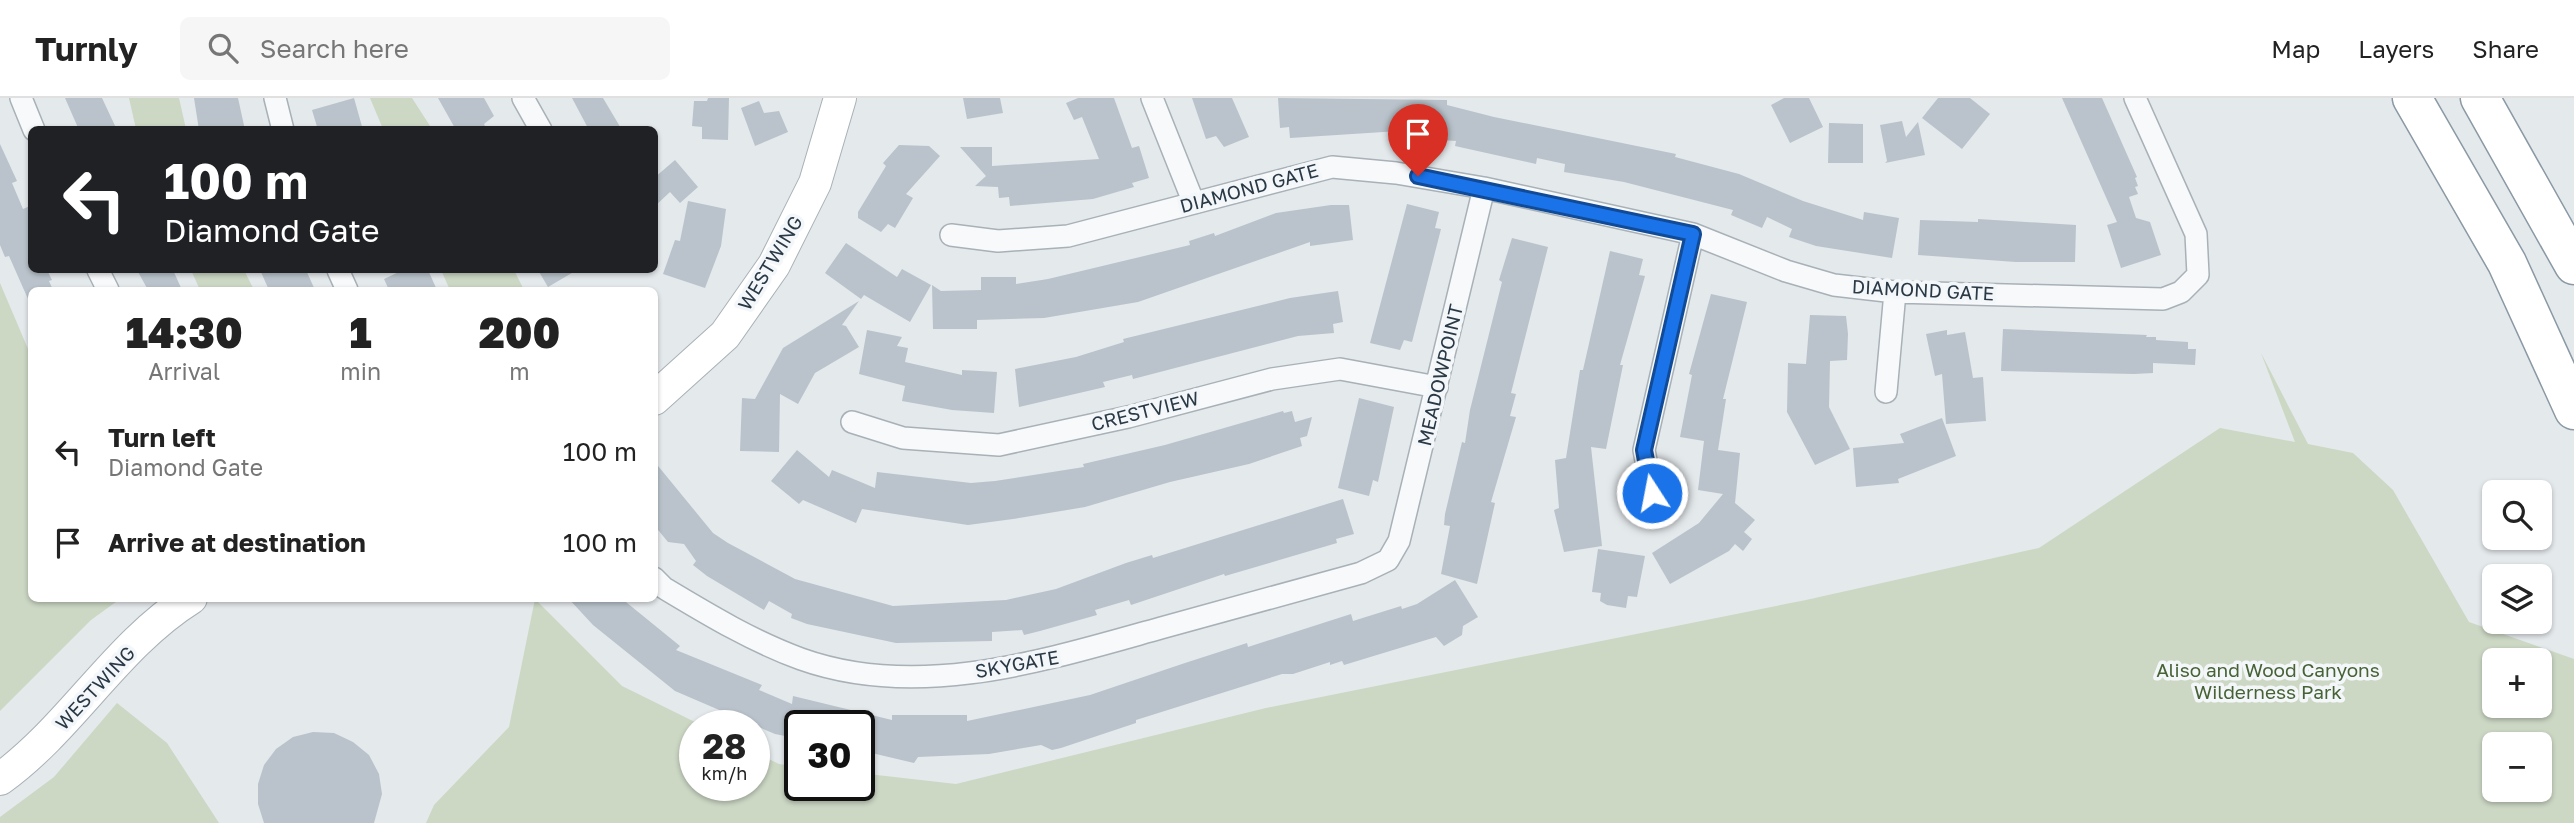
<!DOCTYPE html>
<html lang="en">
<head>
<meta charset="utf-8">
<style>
	:root { --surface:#fff; --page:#f6f6f6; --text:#222; --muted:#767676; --line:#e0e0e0 }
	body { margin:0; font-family:"Golos Text",sans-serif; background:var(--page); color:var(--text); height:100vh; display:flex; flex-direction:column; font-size:26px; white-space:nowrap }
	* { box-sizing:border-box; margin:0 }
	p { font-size:23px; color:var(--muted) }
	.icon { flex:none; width:38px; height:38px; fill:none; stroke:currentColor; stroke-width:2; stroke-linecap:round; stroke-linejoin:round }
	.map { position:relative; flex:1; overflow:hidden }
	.panel { position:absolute; left:28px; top:189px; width:630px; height:315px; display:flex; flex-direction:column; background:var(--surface); border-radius:10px; box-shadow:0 2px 5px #0004 }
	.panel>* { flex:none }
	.top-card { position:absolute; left:28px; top:28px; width:630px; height:147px; border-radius:10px; box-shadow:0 2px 5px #0004; background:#202124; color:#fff; overflow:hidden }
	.tools { position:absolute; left:2482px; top:382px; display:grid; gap:14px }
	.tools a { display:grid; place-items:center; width:70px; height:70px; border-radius:10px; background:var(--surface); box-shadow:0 2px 5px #0004; font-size:35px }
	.speed { position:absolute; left:679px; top:612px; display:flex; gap:14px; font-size:35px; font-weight:700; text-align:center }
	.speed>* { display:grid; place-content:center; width:91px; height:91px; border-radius:50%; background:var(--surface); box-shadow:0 2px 5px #0004; line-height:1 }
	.speed small { font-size:18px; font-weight:400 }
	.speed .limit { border:4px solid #111; border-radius:10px; background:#fff; color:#111 }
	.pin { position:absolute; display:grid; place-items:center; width:60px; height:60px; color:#fff; margin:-72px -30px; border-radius:50% 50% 50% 0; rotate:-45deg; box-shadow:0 0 7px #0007 }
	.pin .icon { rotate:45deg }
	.me { position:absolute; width:77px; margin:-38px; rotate:349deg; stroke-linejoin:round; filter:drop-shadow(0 0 5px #0008) }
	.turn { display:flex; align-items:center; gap:24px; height:147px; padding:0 21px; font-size:32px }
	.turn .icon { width:91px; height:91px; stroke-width:2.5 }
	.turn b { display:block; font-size:49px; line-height:60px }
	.eta { display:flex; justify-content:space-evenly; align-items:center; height:119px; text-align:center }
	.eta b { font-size:42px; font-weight:800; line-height:49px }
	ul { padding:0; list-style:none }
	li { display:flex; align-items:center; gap:21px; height:91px; padding:0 21px }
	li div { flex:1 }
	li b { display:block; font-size:26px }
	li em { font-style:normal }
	header { display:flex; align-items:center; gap:42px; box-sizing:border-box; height:98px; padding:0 35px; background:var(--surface); border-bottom:2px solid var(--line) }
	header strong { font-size:33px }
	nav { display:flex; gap:38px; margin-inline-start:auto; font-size:24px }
	.search { width:490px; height:63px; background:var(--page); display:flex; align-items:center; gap:18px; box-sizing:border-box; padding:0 24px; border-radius:10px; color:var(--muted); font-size:26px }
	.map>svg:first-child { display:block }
</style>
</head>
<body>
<header>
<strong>Turnly</strong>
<div class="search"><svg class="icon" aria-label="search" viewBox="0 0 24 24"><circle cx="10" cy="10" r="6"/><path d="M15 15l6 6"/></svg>Search here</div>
<nav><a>Map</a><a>Layers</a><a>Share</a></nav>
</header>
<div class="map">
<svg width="2574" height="725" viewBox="0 0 2574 725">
	<rect width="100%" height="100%" fill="#e4e9ec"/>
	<path fill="#ccd7c4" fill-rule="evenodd" d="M129 0H179L186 31H136Z
		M370 0H412L432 31H383Z
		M191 172H244L254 192H200Z
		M441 172H514L524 192H450Z
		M0 185 31 258 32 500 120 501 91 522 0 613Z
		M2261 255 2308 346 2353 355 2393 392 2469 524 2574 561V725H426L434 707 509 629 535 501 622 588 703 628H695V688H754V654L779 666 800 669V688H859V675L956 686 1266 610 1806 502 2039 450 2220 330 2295 344ZM2494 562H2539V607H2494ZM2494 646H2539V691H2494Z
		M117 605 167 645 219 725H0V719L54 679Z"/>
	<path fill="#bac3cb" d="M65 0H102L117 32H79Z
		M194 0H238L245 32H199Z
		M354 0 363 32H318L312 12Z
		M438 0H484L494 18 484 26 487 32H456Z
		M572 0H603L622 32H589Z
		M708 0H729L728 42 702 41V29L692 28 694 3H707Z
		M963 0H1000L1003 15 967 21Z
		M1078 0H1114L1132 50 1139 48 1149 80 1132 85 1134 89 1093 101 1010 108 1009 99 999 100 998 89 975 88 986 78 960 49H992V68L1099 61 1082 19 1074 22 1066 5Z
		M1192 0H1232L1249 39 1224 49 1216 38 1206 41Z
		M1278 0 1447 2V7L1494 19 1676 56 1675 59 1739 76 1803 103 1863 122 1864 114 1899 120 1892 160 1816 148 1789 139 1792 131 1767 119 1762 130 1731 117 1733 112 1624 84 1564 74 1565 66 1537 60 1536 66 1455 48 1456 43 1399 39V33L1290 40 1289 29 1280 30Z
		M1784 0H1809L1823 29 1790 45 1771 7Z
		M1938 0H1970L1990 16 1962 51 1922 20Z
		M2062 0H2102L2137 79 2135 80 2138 88 2135 89 2138 96 2129 99 2136 120 2150 124 2161 157 2121 170 2107 127 2117 124Z
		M759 3 764 15 779 13 788 34 755 48 741 10Z
		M1902 23 1906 39 1918 24 1925 57 1885 65 1887 63 1880 27Z
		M1829 25 1863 26V65H1828Z
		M0 46 17 83 12 85 23 111 32 107V172H47L52 182 49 183 53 192H32V210L9 158 5 159 0 147Z
		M899 47 929 48 940 58 906 96 913 100 895 130 888 126 881 134 858 120V114L886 68 883 65Z
		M675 62 698 89 680 105 670 94 654 109V80Z
		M688 103 726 111 721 148 705 190 663 176 675 142 680 143Z
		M1407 106 1439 114 1435 130 1441 131 1412 244 1404 242 1400 252 1370 245Z
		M1331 107H1349L1353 142 1310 148V144L1138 204 1044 220 977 222V231H933L932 187 941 193 981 192V179H1016V186L1048 181 1190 147 1189 143 1214 135 1215 138 1276 115Z
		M1978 121 2076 127 2075 164H2016L1918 157 1920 122 1978 124Z
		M1512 140 1548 149 1511 295 1516 296 1510 318 1516 319 1491 404 1495 405 1477 486 1441 476 1450 428 1444 427 1445 416 1462 344 1465 345 1470 312 1502 184 1499 182Z
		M846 145 897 179 902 171 931 187 910 224 864 197 861 201 825 175Z
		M1610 153 1643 161 1639 177 1645 178 1620 267H1623L1606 351 1591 349 1602 448 1564 454 1554 412 1559 410 1555 362 1566 360 1580 272H1583Z
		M137 172H173L182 192H148Z
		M260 172H306L315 192H269Z
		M403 172H428L437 192H389L384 181Z
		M538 172H577L548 189Z
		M1338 193 1343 224 1333 226 1334 235 1298 238 1133 281 1132 277 1103 284 1105 289 1019 309 1015 271 1076 259 1124 244 1123 241 1290 200Z
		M1711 196 1747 204 1723 301H1726L1718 352 1740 355 1735 405 1755 422 1744 434 1752 441 1743 453 1735 446 1729 453 1670 486 1652 455 1699 425 1723 396 1698 392 1704 343 1680 339 1692 277 1689 276Z
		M859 203 842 227 846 228 859 249 815 275 798 306 780 296 779 354 740 353 742 300 755 301 783 250Z
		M1810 217 1846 218 1848 236 1847 262 1830 263 1829 309 1850 351 1815 367 1787 314 1788 265 1806 266Z
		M2003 231 2147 237 2146 239H2156V242L2188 244V251H2196L2195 267 2153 265V275L2134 276 2001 273Z
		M867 232 902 239 897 248 908 250 905 264 962 277V272L997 274 994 315 952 312 902 303 905 288 859 276Z
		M1947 232V237L1965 234 1973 280 1983 279 1986 323 1946 326 1942 276 1935 278 1926 236Z
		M1359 300 1394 309 1378 384 1373 382 1369 398 1338 390Z
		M1283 313 1284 315 1292 313 1295 324 1312 319 1307 338 1300 340 1302 348 1249 366 1170 384 1085 409 1013 421 968 427 862 411 856 425 803 402 799 406 771 383 797 352 829 379 832 372 875 390 877 374 971 385 995 383 1084 369 1083 366 1165 347Z
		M1942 320 1956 358 1898 381 1899 385 1856 389 1853 350 1904 345 1900 336Z
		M654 363 713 435 728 445 795 481 893 508 1006 502 1056 491 1126 465 1152 457 1153 460 1343 401 1354 436 1336 441 1337 445 1225 478 1224 476 1131 507 1129 502 1095 512 1097 517 1040 533 1024 537 1022 532 992 534V543L896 545 807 526 791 520 792 516 769 503 764 512 707 478 693 467 696 463 684 446 668 444 654 427Z
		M1598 451 1645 458 1637 499 1628 498 1626 510 1607 507 1600 503 1601 495 1592 494Z
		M1455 482 1478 519 1463 528 1462 537 1444 548 1436 539 1344 567 1342 563 1330 567V564L1293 576H1282L1136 622V625L1061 650 1052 652 1041 647 989 656 918 659 914 665 859 652V628H800V641L775 636 675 593 593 527 568 500H621L680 548 676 552 762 587 759 592 792 606 793 598 892 622V617H967V623L1090 597 1185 565 1247 545 1248 549 1351 516 1353 523 1401 508 1402 511 1417 506Z
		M313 634 334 635 353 644 369 657 379 676 382 696 374 725H264L258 706V686L264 667 276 651 293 639Z"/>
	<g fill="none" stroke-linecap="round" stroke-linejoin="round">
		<defs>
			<path id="street" d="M21 0 34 32
				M275 0 283 32
				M523 0 541 32
				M1152 0 1193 103
				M951 137 998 143 1068 138 1332 69 1396 75 1484 90 1693 136 1786 173 1834 187 1895 194 2163 201 2181 194 2198 177 2196 136 2135 0
				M98 172 108 192
				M338 172 347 192
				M1886 294 1895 194
				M852 324 903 340 999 347 1128 319 1272 281 1340 271 1437 289
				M1652 395 1644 352 1693 136
				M654 480 664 490C709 517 752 543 801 561 919 603 1046 562 1161 530 1227 512 1294 494 1361 475L1388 462 1399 443 1484 90"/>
			<path id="secondary" d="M654 301 725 237 774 167 815 85 840 0
				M0 681C71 630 116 547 191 500"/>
			<path id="highway" d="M2412 0 2507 165 2574 312
				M2480 0 2574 167"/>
		</defs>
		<use href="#street" stroke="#a8b1b7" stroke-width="24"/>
		<use href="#secondary" stroke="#a8b1b7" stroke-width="34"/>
		<use href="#highway" stroke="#8a99a4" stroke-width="41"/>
		<use href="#street" stroke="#f7f9fa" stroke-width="21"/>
		<use href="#secondary" stroke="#fff" stroke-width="32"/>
		<use href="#highway" stroke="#fff" stroke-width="38"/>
	</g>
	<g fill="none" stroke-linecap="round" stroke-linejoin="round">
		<defs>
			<path id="route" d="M1418 78 1693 136 1644 352 1652 395"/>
		</defs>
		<use href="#route" stroke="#114b97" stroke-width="18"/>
		<use href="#route" stroke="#1a73e8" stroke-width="12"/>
	</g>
	<g text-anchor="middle" stroke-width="7" stroke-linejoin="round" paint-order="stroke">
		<g font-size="19" fill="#2a3946" stroke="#f4f7f9">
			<text transform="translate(1249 90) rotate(-15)" y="7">DIAMOND GATE</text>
			<text transform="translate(770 165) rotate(-59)" y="7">WESTWING</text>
			<text transform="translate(1923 192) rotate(3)" y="7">DIAMOND GATE</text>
			<text transform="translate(1440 277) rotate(-77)" y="7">MEADOWPOINT</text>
			<text transform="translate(1145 313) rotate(-14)" y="7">CRESTVIEW</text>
			<text transform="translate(1017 566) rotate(-10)" y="7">SKYGATE</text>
			<text transform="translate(95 590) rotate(-47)" y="7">WESTWING</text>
		</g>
		<g font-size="19" fill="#476336" stroke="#f4f7f9">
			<text x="2268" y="579">Aliso and Wood Canyons<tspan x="2268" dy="22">Wilderness Park</tspan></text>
		</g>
	</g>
</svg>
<div class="tools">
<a><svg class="icon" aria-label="search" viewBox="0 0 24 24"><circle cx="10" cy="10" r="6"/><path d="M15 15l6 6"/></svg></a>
<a><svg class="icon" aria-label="layers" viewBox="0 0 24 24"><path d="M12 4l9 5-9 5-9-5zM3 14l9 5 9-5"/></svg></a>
<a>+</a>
<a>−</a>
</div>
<div class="speed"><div>28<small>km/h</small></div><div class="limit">30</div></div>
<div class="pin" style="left:1418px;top:78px;background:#d93025"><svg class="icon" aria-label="arrive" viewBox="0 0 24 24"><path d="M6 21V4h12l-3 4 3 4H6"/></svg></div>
<svg class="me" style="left:1652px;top:395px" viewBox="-20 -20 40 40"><circle r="17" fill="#1a73e8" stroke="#fff" stroke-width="3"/><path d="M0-11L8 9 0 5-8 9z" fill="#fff"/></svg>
<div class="top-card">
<div class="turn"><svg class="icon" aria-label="left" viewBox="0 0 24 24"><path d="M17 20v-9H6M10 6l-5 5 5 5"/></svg><div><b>100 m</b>Diamond Gate</div></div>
</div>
<section class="panel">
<div class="eta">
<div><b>14:30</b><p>Arrival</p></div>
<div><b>1</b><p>min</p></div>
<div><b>200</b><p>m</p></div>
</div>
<ul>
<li><svg class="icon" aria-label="left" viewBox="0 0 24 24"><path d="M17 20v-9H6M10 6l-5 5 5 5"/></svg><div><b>Turn left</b><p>Diamond Gate</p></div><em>100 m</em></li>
<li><svg class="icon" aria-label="arrive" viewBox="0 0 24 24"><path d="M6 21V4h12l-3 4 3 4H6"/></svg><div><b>Arrive at destination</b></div><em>100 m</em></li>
</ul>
</section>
</div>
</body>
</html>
